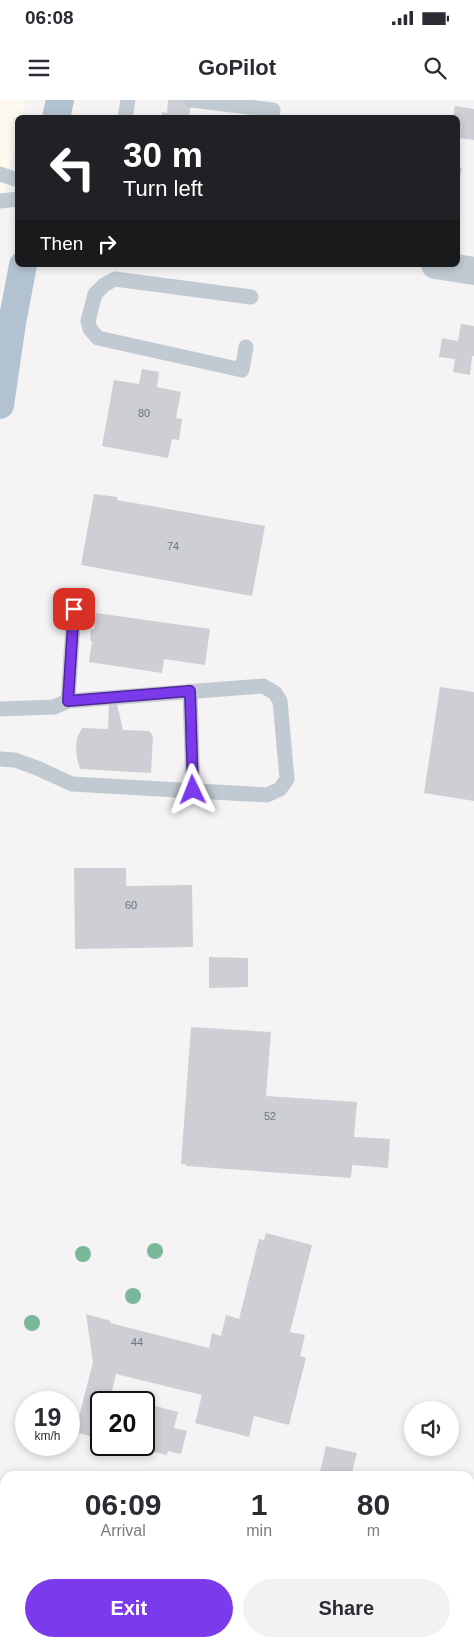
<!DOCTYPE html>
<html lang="en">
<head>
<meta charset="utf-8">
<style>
	:root { --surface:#fff; --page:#f2f2f3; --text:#2b2b33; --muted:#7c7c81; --accent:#7c3aed }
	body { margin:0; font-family:Helvetica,sans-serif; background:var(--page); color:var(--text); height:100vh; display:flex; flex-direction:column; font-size:19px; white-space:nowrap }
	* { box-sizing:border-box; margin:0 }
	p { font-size:16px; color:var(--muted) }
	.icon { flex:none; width:28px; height:28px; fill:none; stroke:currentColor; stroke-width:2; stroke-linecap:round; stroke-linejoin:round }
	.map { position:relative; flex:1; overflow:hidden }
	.sheet { position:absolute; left:0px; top:1371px; width:475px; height:176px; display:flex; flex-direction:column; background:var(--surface); border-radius:15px 15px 0 0; box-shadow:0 2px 8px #0003 }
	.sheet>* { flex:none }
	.guide { position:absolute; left:15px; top:15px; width:445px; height:152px; border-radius:8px; box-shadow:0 2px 8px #0003; background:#202124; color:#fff; overflow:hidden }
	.buttons { position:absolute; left:404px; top:1301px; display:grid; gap:10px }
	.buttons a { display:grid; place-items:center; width:55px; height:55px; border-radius:50%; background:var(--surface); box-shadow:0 2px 8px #0003; font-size:25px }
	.speed { position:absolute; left:15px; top:1291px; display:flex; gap:10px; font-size:25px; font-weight:700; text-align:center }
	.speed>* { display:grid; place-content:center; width:65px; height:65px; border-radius:50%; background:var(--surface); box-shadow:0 2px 8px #0003; line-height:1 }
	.speed small { font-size:12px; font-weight:400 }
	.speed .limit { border:2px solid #111; border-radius:8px; background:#fff; color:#111 }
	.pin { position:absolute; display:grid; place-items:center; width:42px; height:42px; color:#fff; margin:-21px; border-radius:10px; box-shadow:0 2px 8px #0006 }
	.me { position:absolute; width:55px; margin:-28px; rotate:358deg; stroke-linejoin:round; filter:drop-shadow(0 0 4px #0008) }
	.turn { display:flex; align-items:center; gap:18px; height:105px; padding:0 25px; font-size:22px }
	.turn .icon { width:65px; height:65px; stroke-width:2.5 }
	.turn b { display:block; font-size:35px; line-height:42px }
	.then { display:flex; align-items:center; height:48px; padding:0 25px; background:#0003; gap:10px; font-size:19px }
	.eta { display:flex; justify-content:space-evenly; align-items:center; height:85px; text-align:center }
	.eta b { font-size:30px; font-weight:700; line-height:35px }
	.primary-button { display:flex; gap:10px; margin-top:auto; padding:10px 25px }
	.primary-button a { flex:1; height:58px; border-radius:30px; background:var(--accent); color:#fff; font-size:20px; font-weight:700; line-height:58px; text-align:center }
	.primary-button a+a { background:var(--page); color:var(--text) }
	.status { display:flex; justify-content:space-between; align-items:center; height:35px; padding:0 25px; background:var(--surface); direction:ltr }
	.status svg { height:14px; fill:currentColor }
	header { display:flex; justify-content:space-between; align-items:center; height:65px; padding:0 25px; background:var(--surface); font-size:22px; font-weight:700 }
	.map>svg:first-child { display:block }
</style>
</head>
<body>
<div class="status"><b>06:08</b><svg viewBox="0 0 49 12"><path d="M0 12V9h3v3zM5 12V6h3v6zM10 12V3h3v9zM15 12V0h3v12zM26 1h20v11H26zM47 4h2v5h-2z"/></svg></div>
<header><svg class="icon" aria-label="menu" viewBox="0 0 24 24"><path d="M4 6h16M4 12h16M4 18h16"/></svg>GoPilot<svg class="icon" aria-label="search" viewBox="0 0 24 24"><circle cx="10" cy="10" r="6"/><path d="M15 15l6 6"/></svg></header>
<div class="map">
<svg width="474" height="1547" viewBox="0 0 474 1547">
	<rect width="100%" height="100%" fill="#f5f3f3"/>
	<path fill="#fdf9ef" d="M0 0H26L22 17 18 18 17 36 0 108Z"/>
	<path fill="#cdcfd5" d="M168 0H191L189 18H161L162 12 167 13Z
		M455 6 474 9V40L458 38V18H453Z
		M458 66 462 68 458 86Z
		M461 224 474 226V256H472L470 275 453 272 455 259 439 257 442 238 458 241Z
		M142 269 159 272 157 287 181 292 176 318 182 319 179 340 172 339 168 358 102 346 114 280 139 284Z
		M94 394 117 397V400L265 426 252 496 81 465Z
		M96 513 210 529 205 565 164 559 162 573 89 562 92 541H90L91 529 94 530Z
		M440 587 474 592V701L424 693Z
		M109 603 117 604 123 630 149 631 153 636 151 673 80 669 77 659 76 648 77 638 82 628 108 629Z
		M74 768H126V786L192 785 193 847 75 849Z
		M209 857 248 858V887L209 888Z
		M191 927 271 932 266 996 357 1002 354 1037 390 1039 388 1068 352 1065 351 1078 186 1066V1064H181Z
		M266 1133 312 1145 290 1232 305 1235 300 1256 306 1258 289 1325 254 1316 249 1337 195 1323 202 1295 116 1274 111 1295 139 1302H101V1339L75 1332 93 1262 86 1214 111 1221 110 1223 209 1248 212 1233 221 1236 226 1215 239 1219 259 1139 264 1140Z
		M144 1303 178 1312 174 1328 187 1331 181 1354 168 1351 167 1355 129 1346 144 1345Z
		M326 1346 357 1353 351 1376H319Z
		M69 1542H243V1547H69Z"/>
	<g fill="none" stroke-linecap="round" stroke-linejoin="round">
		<path stroke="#c1cad2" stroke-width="15" d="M191 0 273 10 272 18
			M125 18 128 0
			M0 74 18 80
			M0 101 18 99
			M246 247 242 270 98 238 90 229 88 221 95 194 104 185 115 179 251 197
			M190 591 193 691
			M68 601 74 509
			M0 609 54 607 68 601 263 586 275 593 280 601 287 679 280 689 267 695 72 684 37 668 15 660 0 659"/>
		<path stroke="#c1cad2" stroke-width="28" d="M435 165 474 171
			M470 1430 474 1406"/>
		<path stroke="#c1cbd6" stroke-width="28" d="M0 1406H5
			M470 1512 474 1513"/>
		<path stroke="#b3c2d1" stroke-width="28" d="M56 18 60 0
			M0 305 12 223 23 165"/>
	</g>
	<g fill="#7bb799">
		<circle cx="155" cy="1151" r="8"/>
		<circle cx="83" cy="1154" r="8"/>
		<circle cx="133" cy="1196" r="8"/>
		<circle cx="32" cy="1223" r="8"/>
	</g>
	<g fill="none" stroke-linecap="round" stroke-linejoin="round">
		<defs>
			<path id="route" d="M74 509 68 601 190 591 193 690"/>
		</defs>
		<use href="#route" stroke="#51269a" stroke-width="12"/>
		<use href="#route" stroke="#7c3aed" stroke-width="9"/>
	</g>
	<g text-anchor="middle" stroke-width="5" stroke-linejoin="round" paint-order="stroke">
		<g font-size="11" fill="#6b747e">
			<text x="144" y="317">80</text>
			<text x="173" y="450">74</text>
			<text x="131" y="809">60</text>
			<text x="270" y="1020">52</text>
			<text x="137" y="1246">44</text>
		</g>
	</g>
</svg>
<div class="buttons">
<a><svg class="icon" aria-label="sound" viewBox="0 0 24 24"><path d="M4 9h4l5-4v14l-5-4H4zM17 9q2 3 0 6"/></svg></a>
</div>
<div class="speed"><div>19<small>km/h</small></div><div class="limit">20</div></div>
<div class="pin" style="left:74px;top:509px;background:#d93025"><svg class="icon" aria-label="arrive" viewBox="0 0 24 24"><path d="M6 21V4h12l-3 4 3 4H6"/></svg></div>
<svg class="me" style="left:193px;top:690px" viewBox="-20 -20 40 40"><path d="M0-17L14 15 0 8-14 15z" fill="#7c3aed" stroke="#fff" stroke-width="4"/></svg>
<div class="guide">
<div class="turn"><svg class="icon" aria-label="left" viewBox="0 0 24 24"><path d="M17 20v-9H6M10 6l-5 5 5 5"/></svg><div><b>30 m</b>Turn left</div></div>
<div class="then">Then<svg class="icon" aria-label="right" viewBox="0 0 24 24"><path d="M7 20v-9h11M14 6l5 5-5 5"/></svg></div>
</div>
<section class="sheet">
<div class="eta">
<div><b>06:09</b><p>Arrival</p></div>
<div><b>1</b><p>min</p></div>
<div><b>80</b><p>m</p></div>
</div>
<div class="primary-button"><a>Exit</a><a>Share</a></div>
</section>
</div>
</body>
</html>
